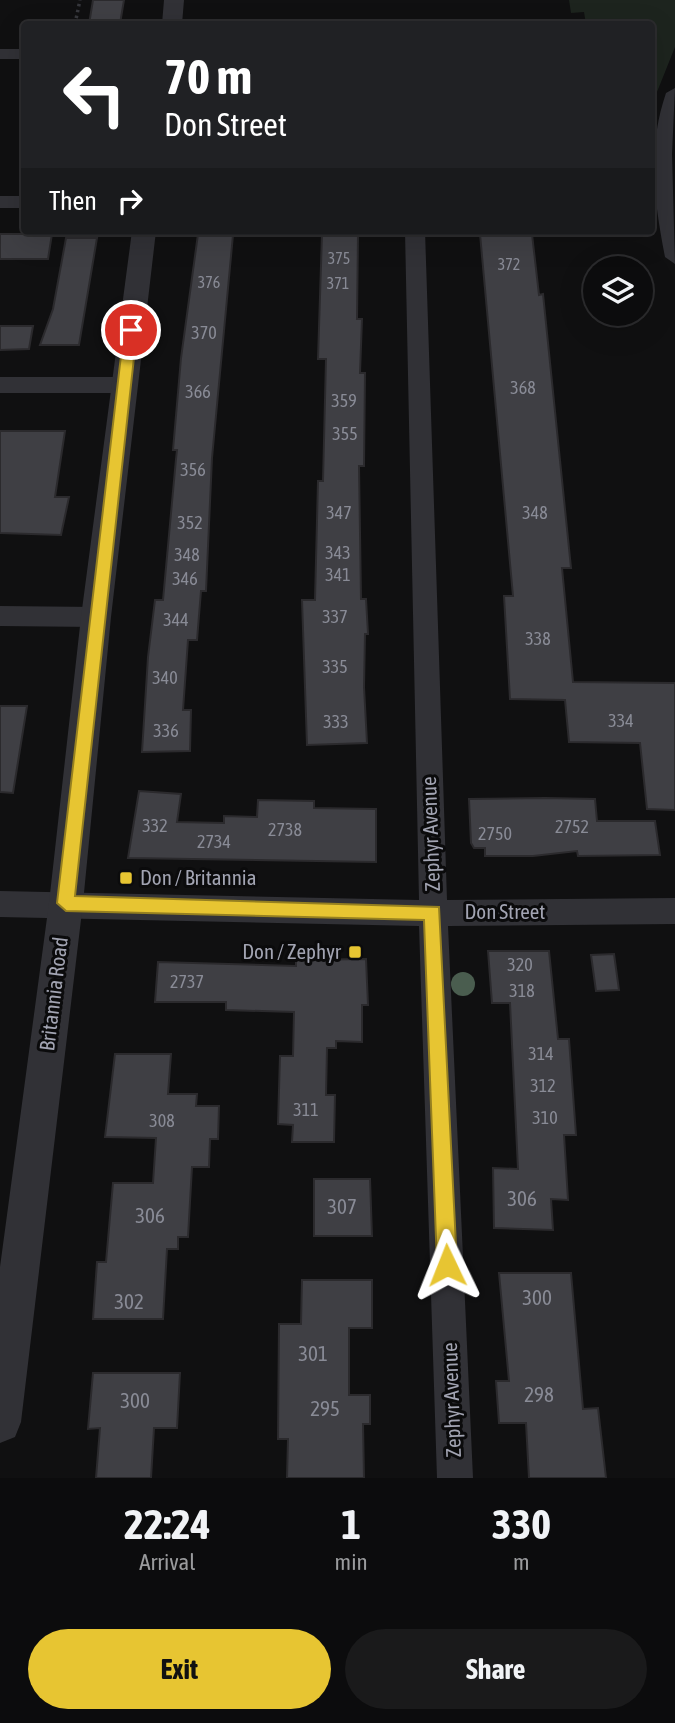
<!DOCTYPE html>
<html lang="en">
<head>
<meta charset="utf-8">
<style>
	:root { --surface:#0c0c0d; --page:#1a1a1b; --text:#f1f3f6; --muted:#9a9b9d; --line:#2c2c2e; --accent:#e7c532 }
	body { margin:0; font-family:"Asap Condensed",sans-serif; background:var(--page); color:var(--text); height:100vh; display:flex; flex-direction:column; font-size:26px; white-space:nowrap }
	* { box-sizing:border-box; margin:0 }
	p { font-size:23px; color:var(--muted) }
	.icon { flex:none; width:38px; height:38px; fill:none; stroke:currentColor; stroke-width:2; stroke-linecap:round; stroke-linejoin:round }
	.map { position:relative; height:1478px; overflow:hidden }
	.panel { display:flex; flex-direction:column; background:var(--surface); flex:1 }
	.panel>* { flex:none }
	.banner { position:absolute; left:21px; top:21px; width:634px; height:214px; border-radius:7px; box-shadow:0 7px 28px #0002,0 0 0 2px var(--line); background:#202124; color:#fff; overflow:hidden }
	.controls { position:absolute; left:583px; top:256px; display:grid; gap:14px }
	.controls a { display:grid; place-items:center; width:70px; height:70px; border-radius:50%; background:var(--surface); box-shadow:0 7px 28px #0002,0 0 0 2px var(--line); font-size:35px }
	.pin { position:absolute; display:grid; place-items:center; width:60px; height:60px; color:#fff; margin:-30px; border:4px solid #fff; border-radius:50%; box-shadow:0 2px 7px #0007 }
	.me { position:absolute; width:77px; margin:-38px; rotate:358deg; stroke-linejoin:round; filter:drop-shadow(0 0 5px #0008) }
	.turn { display:flex; align-items:center; gap:24px; height:147px; padding:0 28px; font-size:32px }
	.turn .icon { width:91px; height:91px; stroke-width:2.5 }
	.turn b { display:block; font-size:49px; line-height:60px }
	.then { display:flex; align-items:center; height:66px; padding:0 28px; background:#0003; gap:14px; font-size:26px }
	.eta { display:flex; justify-content:space-evenly; align-items:center; height:119px; text-align:center }
	.eta b { font-size:42px; font-weight:700; line-height:49px }
	.primary-button { display:flex; gap:14px; margin-top:auto; padding:14px 28px }
	.primary-button a { flex:1; height:80px; border-radius:42px; background:var(--accent); color:#111; font-size:28px; font-weight:700; line-height:80px; text-align:center }
	.primary-button a+a { background:var(--page); color:var(--text) }
	.map>svg:first-child { display:block }
</style>
</head>
<body>
<div class="map">
<svg width="675" height="1478" viewBox="0 0 675 1478">
	<rect width="100%" height="100%" fill="#101011"/>
	<path fill="#1d241e" d="M569 0H675V47L651 107V24H586L584 12 571 13Z"/>
	<path fill="#3f3f44" stroke="#2b2a2d" stroke-width="2" d="M93 0H124L120 24H89Z
		M0 234H52L48 259H0Z
		M198 234 233 235 212 458 206 591H201L197 640H188L183 710H191L190 751 142 752 148 657 155 600H163L176 459 177 450H173L181 358Z
		M322 234 358 235 357 319H362L360 373H365L364 466H359L361 599H366L368 634H365L364 687 367 743 307 745 302 600H315L318 481H323L326 359H318Z
		M480 234H532L539 295 543 294 571 568H562L573 682 675 683V810L647 809 640 743 569 742 565 700 510 699 504 596H513Z
		M66 238H97L79 345H40L53 309Z
		M0 326H33L29 349 0 350Z
		M0 431H65L55 497H69L61 535 0 533Z
		M0 706H27L13 793 0 792Z
		M139 791 181 794 177 822 224 823V816L257 817 258 800 314 801V808L376 809V862L128 858Z
		M545 798 595 799 597 821H655L660 855 578 856 577 851 533 856H485V848H474L471 843 469 799Z
		M488 951H549L558 1039H569L576 1135H564L568 1200 551 1199 553 1230 494 1228 493 1168 518 1169 510 1003H492Z
		M614 954 619 990 596 991 591 955Z
		M366 959 368 1005H362V1042L336 1041V1048H327L326 1095H335L334 1142H292L293 1125 278 1124 280 1056H293L294 1012 226 1010V1002H155L158 962 296 966V960Z
		M115 1054H171L168 1094H197L196 1106H219L218 1139H210L209 1167H192L188 1237H178V1249H167L163 1319H93L97 1262H106L113 1183H153L156 1138 105 1137Z
		M314 1179H370L372 1236H314Z
		M499 1273H571L583 1409 598 1408 606 1478H529L526 1423H499L496 1381H509Z
		M302 1280H372V1328H349V1395H370V1424H363L364 1478H287L288 1439H278L279 1324H301Z
		M93 1373H180L177 1428H154L151 1478H96L100 1428 88 1429Z"/>
	<g fill="none" stroke-linecap="round" stroke-linejoin="round">
		<path stroke="#37383d" stroke-width="3.5" stroke-dasharray="2.5 3.5" stroke-linecap="butt" d="M75 24 80 0"/>
		<path fill="#313136" fill-rule="evenodd" d="M0 49H24V59H0Z
			M675 88 672 154 675 264 665 257C654 200 647 149 666 93Z
			M0 196H24V208H0Z
			M405 231H425L447 900 675 898V924L448 926 473 1478H437L419 926 0 917V891L419 900Z
			M0 377H123L131 380 134 385 131 390 123 393H0Z
			M0 606 96 607 105 610 108 617 105 624 96 627 0 626Z"/>
		<path fill="#313136" fill-rule="evenodd" d="M164 0H184L182 24H162Z
			M132 231H156L111 617 83 903 21 1422 15 1437 0 1443V1267L49 903 81 617Z"/>
	</g>
	<circle fill="#4a5d4f" cx="463" cy="984" r="12"/>
	<path fill="#e7c532" stroke="#968020" stroke-width="2" d="M131 326 137 330 75 896 439 907 457 1265 454 1272 447 1275 440 1272 437 1265 424 920 66 911 57 903 124 330Z"/>
	<g fill="#e7c532" stroke="#0b0b0c" stroke-width="2.5">
		<rect x="119" y="871" width="14" height="14" rx="3.5"/>
		<rect x="348" y="945" width="14" height="14" rx="3.5"/>
	</g>
	<g text-anchor="middle" stroke-width="6" stroke-linejoin="round" paint-order="stroke">
		<g font-size="16" fill="#898b96">
			<text x="339" y="264">375</text>
			<text x="509" y="270">372</text>
			<text x="209" y="288">376</text>
			<text x="338" y="289">371</text>
		</g>
		<g font-size="18" fill="#898b96">
			<text x="204" y="339">370</text>
			<text x="523" y="394">368</text>
			<text x="198" y="398">366</text>
			<text x="344" y="407">359</text>
			<text x="345" y="440">355</text>
			<text x="193" y="476">356</text>
			<text x="339" y="519">347</text>
			<text x="535" y="519">348</text>
			<text x="190" y="529">352</text>
			<text x="338" y="559">343</text>
			<text x="187" y="561">348</text>
			<text x="338" y="581">341</text>
			<text x="185" y="585">346</text>
			<text x="335" y="623">337</text>
			<text x="176" y="626">344</text>
			<text x="538" y="645">338</text>
			<text x="335" y="673">335</text>
			<text x="165" y="684">340</text>
			<text x="621" y="727">334</text>
			<text x="336" y="728">333</text>
			<text x="166" y="737">336</text>
			<text x="155" y="832">332</text>
			<text x="572" y="833">2752</text>
			<text x="285" y="836">2738</text>
			<text x="495" y="840">2750</text>
			<text x="214" y="848">2734</text>
			<text x="520" y="971">320</text>
			<text x="187" y="988">2737</text>
			<text x="522" y="997">318</text>
			<text x="541" y="1060">314</text>
			<text x="543" y="1092">312</text>
			<text x="306" y="1116">311</text>
			<text x="545" y="1124">310</text>
			<text x="162" y="1127">308</text>
		</g>
		<g font-size="21" fill="#a2a4b2" stroke="#0b0b0c">
			<text transform="translate(431 834) rotate(-92)" y="7">Zephyr Avenue</text>
			<text x="505" y="919">Don Street</text>
			<text transform="translate(54 994) rotate(-83)" y="7">Britannia Road</text>
			<text transform="translate(452 1400) rotate(-92)" y="7">Zephyr Avenue</text>
		</g>
		<g font-size="21" fill="#a2a4b2" stroke="#0b0b0c" text-anchor="start">
			<text x="140" y="885">Don / Britannia</text>
			<text x="341" y="959" text-anchor="end">Don / Zephyr</text>
		</g>
		<g font-size="21" fill="#898b96">
			<text x="522" y="1206">306</text>
			<text x="342" y="1214">307</text>
			<text x="150" y="1223">306</text>
			<text x="537" y="1305">300</text>
			<text x="129" y="1309">302</text>
			<text x="313" y="1361">301</text>
			<text x="539" y="1402">298</text>
			<text x="135" y="1408">300</text>
			<text x="325" y="1416">295</text>
		</g>
	</g>
</svg>
<div class="controls">
<a><svg class="icon" aria-label="layers" viewBox="0 0 24 24"><path d="M12 4l9 5-9 5-9-5zM3 14l9 5 9-5"/></svg></a>
</div>
<div class="pin" style="left:131px;top:330px;background:#d93025"><svg class="icon" aria-label="arrive" viewBox="0 0 24 24"><path d="M6 21V4h12l-3 4 3 4H6"/></svg></div>
<svg class="me" style="left:447px;top:1265px" viewBox="-20 -20 40 40"><path d="M0-17L14 15 0 8-14 15z" fill="#e7c532" stroke="#fff" stroke-width="4"/></svg>
<div class="banner">
<div class="turn"><svg class="icon" aria-label="left" viewBox="0 0 24 24"><path d="M17 20v-9H6M10 6l-5 5 5 5"/></svg><div><b>70 m</b>Don Street</div></div>
<div class="then">Then<svg class="icon" aria-label="right" viewBox="0 0 24 24"><path d="M7 20v-9h11M14 6l5 5-5 5"/></svg></div>
</div>
</div>
<section class="panel">
<div class="eta">
<div><b>22:24</b><p>Arrival</p></div>
<div><b>1</b><p>min</p></div>
<div><b>330</b><p>m</p></div>
</div>
<div class="primary-button"><a>Exit</a><a>Share</a></div>
</section>
</body>
</html>
